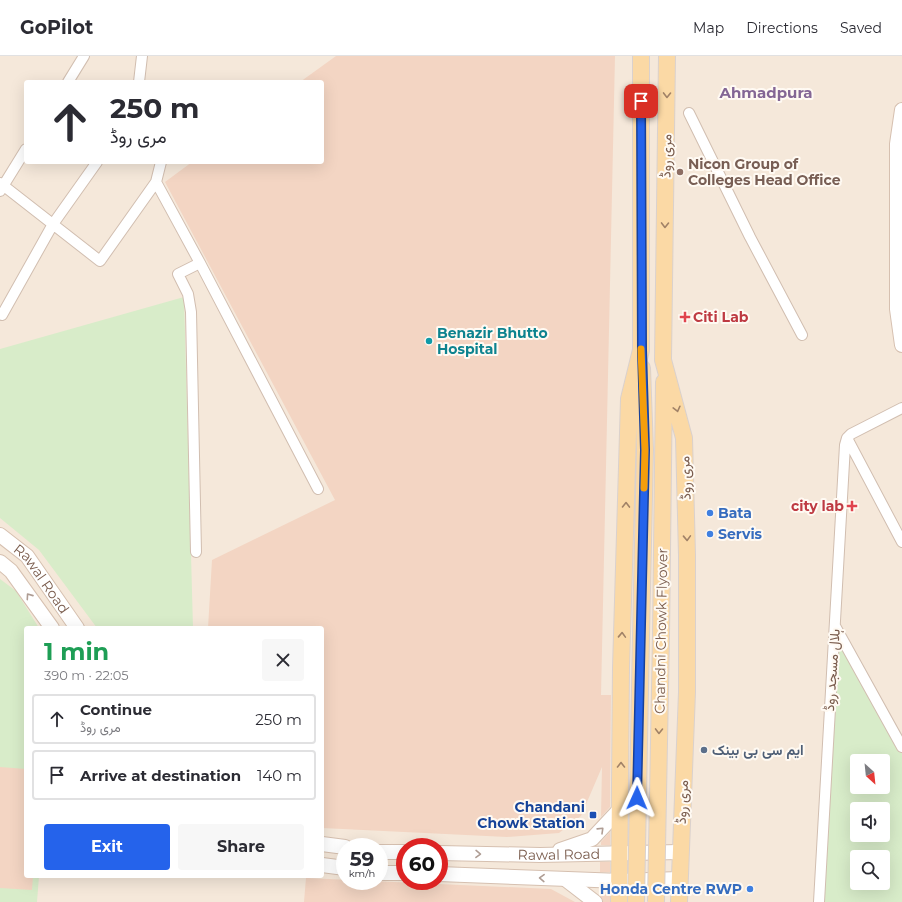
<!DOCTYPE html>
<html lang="en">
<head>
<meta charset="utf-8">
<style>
	:root { --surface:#fff; --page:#f7f7f7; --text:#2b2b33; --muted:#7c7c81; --line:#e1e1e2; --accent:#2563eb }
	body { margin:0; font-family:Montserrat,Vazirmatn,sans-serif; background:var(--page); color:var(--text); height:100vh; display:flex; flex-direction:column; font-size:15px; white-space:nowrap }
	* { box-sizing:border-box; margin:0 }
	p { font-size:13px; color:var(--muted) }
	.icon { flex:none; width:22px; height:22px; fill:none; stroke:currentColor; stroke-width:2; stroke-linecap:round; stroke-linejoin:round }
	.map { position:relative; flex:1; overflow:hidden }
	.side { position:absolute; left:24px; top:570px; width:300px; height:252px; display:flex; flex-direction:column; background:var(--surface); border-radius:4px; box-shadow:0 4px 16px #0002 }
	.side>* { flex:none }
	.banner { position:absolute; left:24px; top:24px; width:300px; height:84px; border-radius:4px; box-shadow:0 4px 16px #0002; background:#fff; color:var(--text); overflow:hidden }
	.needle { width:26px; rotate:153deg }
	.fabs { position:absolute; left:850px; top:698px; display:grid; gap:8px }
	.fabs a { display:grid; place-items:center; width:40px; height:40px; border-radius:4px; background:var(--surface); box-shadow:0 4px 16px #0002; font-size:20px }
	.speed { position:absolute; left:336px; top:782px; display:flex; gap:8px; font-size:20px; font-weight:700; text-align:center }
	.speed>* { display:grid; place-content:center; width:52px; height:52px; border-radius:50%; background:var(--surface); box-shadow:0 4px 16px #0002; line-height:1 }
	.speed small { font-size:10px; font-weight:400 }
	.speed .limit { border:6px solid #d22; background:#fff; color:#111 }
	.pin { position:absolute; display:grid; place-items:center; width:34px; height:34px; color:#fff; margin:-17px; border-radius:8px; box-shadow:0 2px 6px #0006 }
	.me { position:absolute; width:44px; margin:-22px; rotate:1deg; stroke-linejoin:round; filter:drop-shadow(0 0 3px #0008) }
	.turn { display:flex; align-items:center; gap:14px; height:84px; padding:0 20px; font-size:18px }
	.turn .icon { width:52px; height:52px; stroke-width:2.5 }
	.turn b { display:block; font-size:28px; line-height:34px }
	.round { display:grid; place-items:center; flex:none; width:42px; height:42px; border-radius:4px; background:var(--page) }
	.headline { display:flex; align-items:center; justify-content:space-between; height:68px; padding:0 20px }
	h1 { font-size:24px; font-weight:700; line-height:30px; color:#1e9e55 }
	.cta { display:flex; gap:8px; margin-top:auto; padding:8px 20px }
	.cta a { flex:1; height:46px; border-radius:4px; background:var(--accent); color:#fff; font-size:16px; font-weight:700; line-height:46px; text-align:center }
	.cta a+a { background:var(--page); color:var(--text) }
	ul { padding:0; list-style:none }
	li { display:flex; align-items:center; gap:12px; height:50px; margin:0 8px 6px; padding:0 12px; border:2px solid var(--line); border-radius:4px }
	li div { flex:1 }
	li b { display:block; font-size:15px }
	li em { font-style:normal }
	header { display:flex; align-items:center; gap:24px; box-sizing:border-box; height:56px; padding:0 20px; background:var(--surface); border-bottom:1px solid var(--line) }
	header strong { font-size:19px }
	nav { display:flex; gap:22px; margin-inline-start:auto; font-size:14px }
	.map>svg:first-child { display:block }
</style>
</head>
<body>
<header>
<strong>GoPilot</strong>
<nav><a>Map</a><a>Directions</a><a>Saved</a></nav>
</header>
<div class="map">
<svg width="902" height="846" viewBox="0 0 902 846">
	<rect width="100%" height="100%" fill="#fdf6ec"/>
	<path fill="#f5e8da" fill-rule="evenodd" d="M0 0H902V846H0ZM26 26H322V106H26ZM26 572H322V820H26ZM857 705H883V731H857ZM857 753H883V779H857ZM345 791H379V825H345ZM405 791H439V825H405ZM857 801H883V827H857Z"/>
	<path fill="#d8ecc9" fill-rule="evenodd" d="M184 241 193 572H97L39 494 0 462V293Z
		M0 523 16 535 39 572H26V820H39L37 846H0Z
		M835 570 902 689V846H819ZM857 705H883V731H857ZM857 753H883V779H857ZM857 801H883V827H857Z"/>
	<path fill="#f3d5c3" d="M336 0H615L601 639H611L610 751 601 761 602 711 581 760 559 777 507 781 322 772V572H208L212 504 335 444 165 126 192 106H322V26H300Z
		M0 711 26 713V820H33L32 834 0 832Z
		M610 776V789H601V786Z
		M600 806H610V816H600Z
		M306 822 551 833 575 846H304Z
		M600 833H610V846H603L600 839Z"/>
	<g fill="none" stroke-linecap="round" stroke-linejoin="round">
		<defs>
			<path id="street" d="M68 26 84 0
				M139 26 142 0
				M689 57 750 181 802 279
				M161 106 156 126 200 207 318 433
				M0 127 100 205 156 126
				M0 135 26 93
				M0 258 2 259 53 168 97 106
				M847 382 902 486
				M196 496 191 256 188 238 178 218 200 207
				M835 570 902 691
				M819 846 845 389 847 382 851 378 902 352"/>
			<g id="secondary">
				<path d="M902 54 897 88V253L902 289"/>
				<path id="s1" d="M0 479 27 500 77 572"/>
				<path d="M0 506 11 515 52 572"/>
				<path d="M322 788 345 791"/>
				<path d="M560 794 592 783 621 752"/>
				<path d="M379 796H405"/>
				<path id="s2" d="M439 797 540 799 679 796"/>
				<path d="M322 809 345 812"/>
				<path d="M379 817H405"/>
				<path d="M439 818 621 825 679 823"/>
				<path d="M565 823 595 846"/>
			</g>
			<path id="primary" d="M667 0 663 304 684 382 687 499V636L679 846
				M641 580 645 394 642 312
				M661 580 664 326
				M619 846 621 612 629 343 641 294V0"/>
		</defs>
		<use href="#street" stroke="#d1beb0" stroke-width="12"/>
		<use href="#secondary" stroke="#d6c0b0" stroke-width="16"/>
		<use href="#primary" stroke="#dad1cd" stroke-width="18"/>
		<use href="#street" stroke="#fff" stroke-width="10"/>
		<use href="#secondary" stroke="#fff" stroke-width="14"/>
		<use href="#primary" stroke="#fbd9a5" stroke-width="16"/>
		<defs>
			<path id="primary-bridge" d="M636 846 641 580
				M656 846 661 580"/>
		</defs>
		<use href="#primary-bridge" stroke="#dad1cd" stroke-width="18" stroke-linecap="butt"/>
		<use href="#primary-bridge" stroke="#fbd9a5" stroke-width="16"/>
	</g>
	<defs><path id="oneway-chevron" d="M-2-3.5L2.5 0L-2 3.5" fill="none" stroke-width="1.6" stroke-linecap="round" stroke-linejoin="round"/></defs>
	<g stroke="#a18267">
		<use href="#oneway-chevron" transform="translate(667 39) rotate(91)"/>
		<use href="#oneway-chevron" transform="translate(665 169) rotate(91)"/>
		<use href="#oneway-chevron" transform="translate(677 353) rotate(76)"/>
		<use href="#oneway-chevron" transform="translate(626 449) rotate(-89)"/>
		<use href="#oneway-chevron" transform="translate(687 482) rotate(88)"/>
		<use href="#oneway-chevron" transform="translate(622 579) rotate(-88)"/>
		<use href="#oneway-chevron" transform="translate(659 675) rotate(91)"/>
		<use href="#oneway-chevron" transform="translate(621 709) rotate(-90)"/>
	</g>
	<g stroke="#af9d94">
		<use href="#oneway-chevron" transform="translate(29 540) rotate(-125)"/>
		<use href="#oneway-chevron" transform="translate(601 774) rotate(-44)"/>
		<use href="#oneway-chevron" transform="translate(478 798) rotate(1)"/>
		<use href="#oneway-chevron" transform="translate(542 822) rotate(-178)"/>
	</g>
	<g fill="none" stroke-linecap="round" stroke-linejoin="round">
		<defs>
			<path id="route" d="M637 742 645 394 642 294 641 45"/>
		</defs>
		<use href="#route" stroke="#184099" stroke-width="10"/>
		<use href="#route" stroke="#2563eb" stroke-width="7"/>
		<path stroke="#f59e0b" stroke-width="7" d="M641 293 645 394 644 432"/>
	</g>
	<circle fill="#8d6e63" stroke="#fffaf3" stroke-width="1.5" cx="680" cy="116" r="4"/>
	<g fill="#e0444e" stroke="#fffaf3" stroke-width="1.5">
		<path d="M683 255h4v4h4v4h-4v4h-4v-4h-4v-4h4z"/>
		<path d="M850 444h4v4h4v4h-4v4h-4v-4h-4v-4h4z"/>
	</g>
	<circle fill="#0f9aa8" stroke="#fffaf3" stroke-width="1.5" cx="429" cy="285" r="4"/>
	<g fill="#3f7fe0" stroke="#fffaf3" stroke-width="1.5">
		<circle cx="710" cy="457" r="4"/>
		<circle cx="710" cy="478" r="4"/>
		<circle cx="750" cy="833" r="4"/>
	</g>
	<circle fill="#5c6f8a" stroke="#fffaf3" stroke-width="1.5" cx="704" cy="694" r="4"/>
	<rect fill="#1a4fb4" stroke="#fffaf3" stroke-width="1.5" x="589" y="755" width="8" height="8" rx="2"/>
	<g text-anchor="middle" stroke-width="4" stroke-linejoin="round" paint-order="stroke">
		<g font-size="14" fill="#7a5c4d" stroke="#fffaf3">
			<text transform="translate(666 100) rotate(-89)" y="5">مری روڈ</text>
			<text transform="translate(685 422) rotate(-92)" y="5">مری روڈ</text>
			<text dy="5" stroke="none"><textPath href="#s1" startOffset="61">Rawal Road</textPath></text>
			<text transform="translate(661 575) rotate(-89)" y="5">Chandni Chowk Flyover</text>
			<text transform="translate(832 614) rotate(-86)" y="5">ہلال مسجد روڈ</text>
			<text transform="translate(682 746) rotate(-87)" y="5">مری روڈ</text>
			<text dy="5" stroke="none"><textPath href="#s2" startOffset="120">Rawal Road</textPath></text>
		</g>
		<g font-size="14" font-weight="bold" fill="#785e54" stroke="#fffaf3" text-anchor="start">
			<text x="688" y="113">Nicon Group of<tspan x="688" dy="16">Colleges Head Office</tspan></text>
		</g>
		<g font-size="14" font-weight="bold" fill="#be3a42" stroke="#fffaf3" text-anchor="start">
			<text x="693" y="266">Citi Lab</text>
			<text x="844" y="455" text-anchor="end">city lab</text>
		</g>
		<g font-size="14" font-weight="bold" fill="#0d838f" stroke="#fffaf3" text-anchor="start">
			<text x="437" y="282">Benazir Bhutto<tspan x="437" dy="16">Hospital</tspan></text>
		</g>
		<g font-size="14" font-weight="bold" fill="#366cbe" stroke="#fffaf3" text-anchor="start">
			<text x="718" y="462">Bata</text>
			<text x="718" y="483">Servis</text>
			<text x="742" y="838" text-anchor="end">Honda Centre RWP</text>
		</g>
		<g font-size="14" font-weight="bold" fill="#4e5e75" stroke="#fffaf3" text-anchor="start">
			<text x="712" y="699">ایم سی بی بینک</text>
		</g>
		<g font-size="14" font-weight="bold" fill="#164399" stroke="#fffaf3" text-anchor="end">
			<text x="585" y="756">Chandani<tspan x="585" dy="16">Chowk Station</tspan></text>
		</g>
		<g font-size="15" font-weight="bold" fill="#846695" stroke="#fffaf3">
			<text x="766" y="42">Ahmadpura</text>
		</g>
	</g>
</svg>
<div class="fabs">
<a><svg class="needle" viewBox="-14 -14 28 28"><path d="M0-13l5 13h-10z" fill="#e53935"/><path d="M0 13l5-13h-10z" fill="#7c7c81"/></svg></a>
<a><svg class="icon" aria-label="sound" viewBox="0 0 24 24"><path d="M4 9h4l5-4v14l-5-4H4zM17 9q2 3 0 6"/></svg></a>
<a><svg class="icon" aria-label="search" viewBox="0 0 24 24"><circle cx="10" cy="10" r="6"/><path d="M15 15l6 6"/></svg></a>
</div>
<div class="speed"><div>59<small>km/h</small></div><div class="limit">60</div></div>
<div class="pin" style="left:641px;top:45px;background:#d93025"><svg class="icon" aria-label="arrive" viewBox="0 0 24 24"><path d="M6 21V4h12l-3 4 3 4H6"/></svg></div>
<svg class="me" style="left:637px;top:742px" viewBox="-20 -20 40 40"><path d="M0-17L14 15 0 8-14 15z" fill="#2563eb" stroke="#fff" stroke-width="4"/></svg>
<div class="banner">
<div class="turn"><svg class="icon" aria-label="ahead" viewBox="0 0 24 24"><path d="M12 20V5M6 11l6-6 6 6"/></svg><div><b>250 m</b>مری روڈ</div></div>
</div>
<section class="side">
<div class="headline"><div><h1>1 min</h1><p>390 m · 22:05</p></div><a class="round"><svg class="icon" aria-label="close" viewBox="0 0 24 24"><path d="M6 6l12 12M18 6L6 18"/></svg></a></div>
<ul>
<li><svg class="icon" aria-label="ahead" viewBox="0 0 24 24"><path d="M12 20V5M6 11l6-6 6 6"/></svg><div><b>Continue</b><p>مری روڈ</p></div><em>250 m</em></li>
<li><svg class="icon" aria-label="arrive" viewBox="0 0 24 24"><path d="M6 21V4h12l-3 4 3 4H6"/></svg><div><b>Arrive at destination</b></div><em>140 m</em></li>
</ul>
<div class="cta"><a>Exit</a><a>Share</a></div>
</section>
</div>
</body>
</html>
